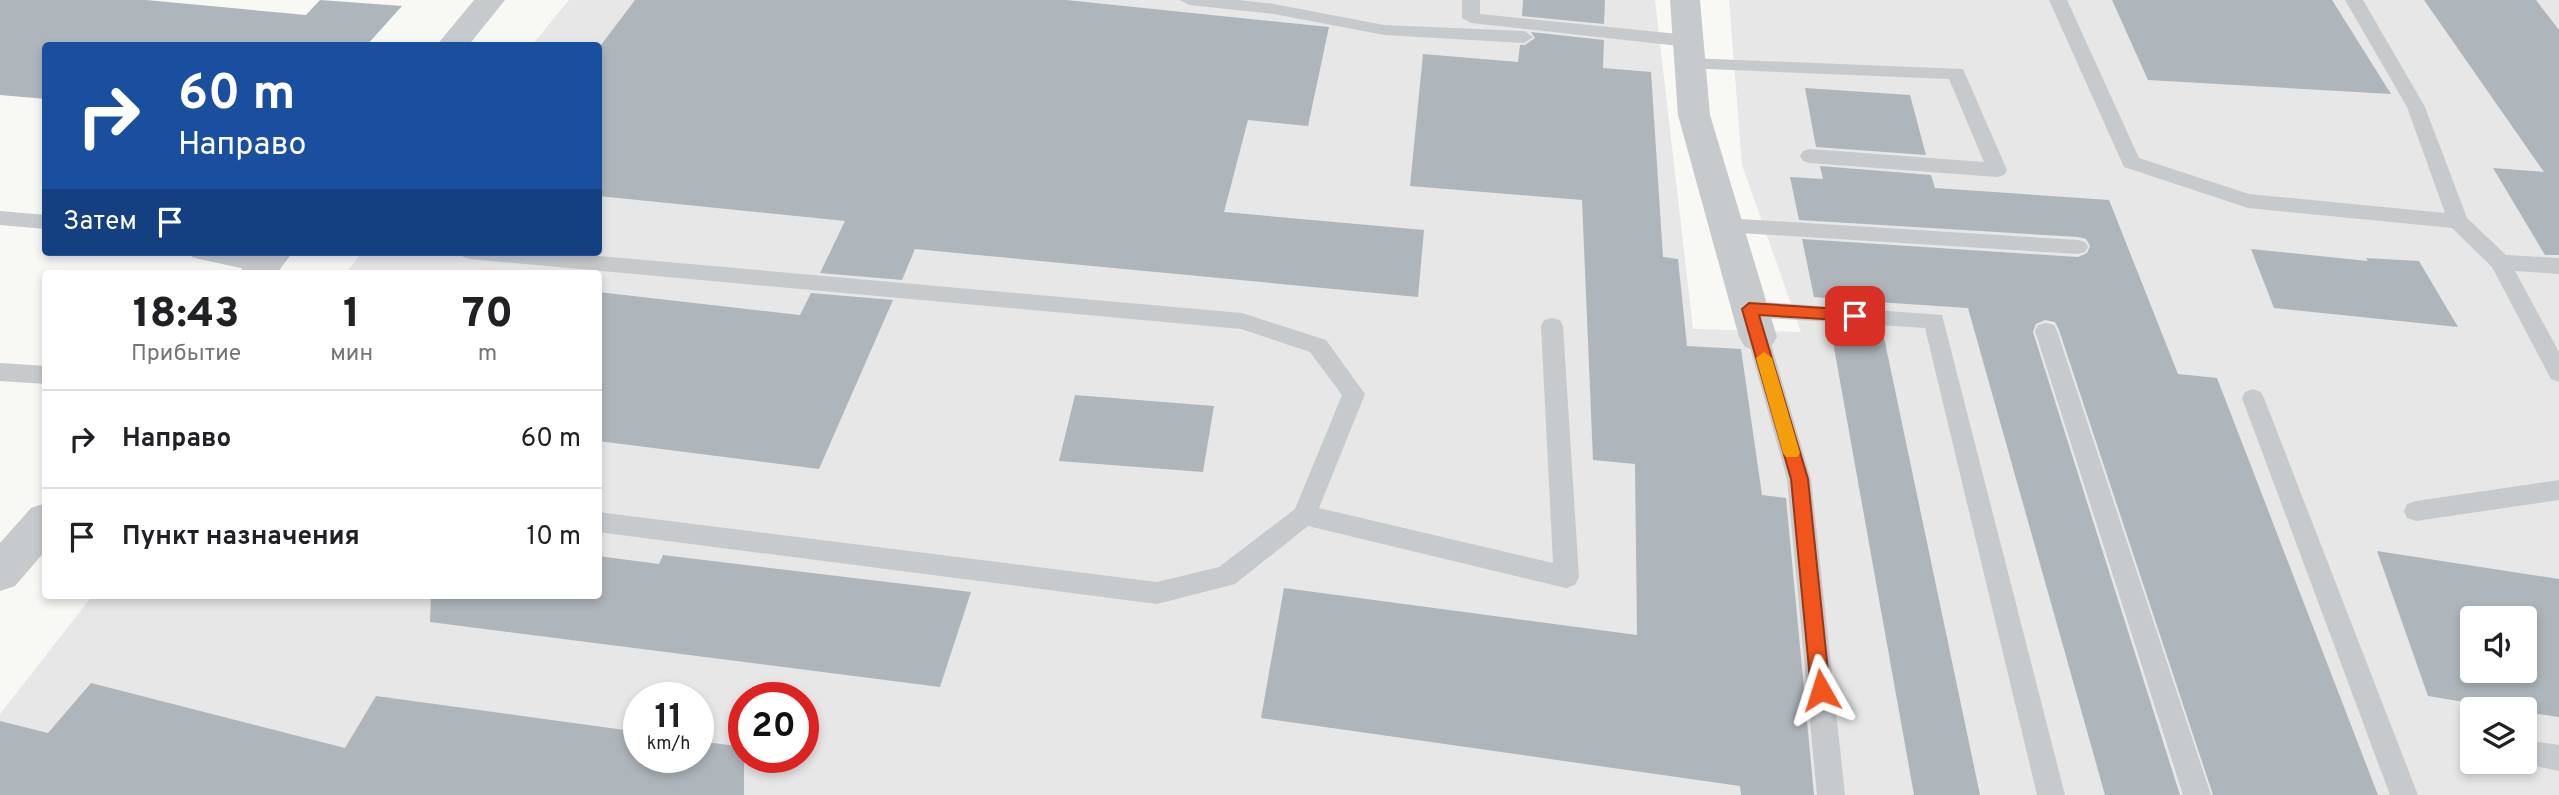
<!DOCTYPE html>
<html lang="ru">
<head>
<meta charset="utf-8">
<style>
	:root { --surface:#fff; --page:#f2f2f2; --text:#202124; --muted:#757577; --line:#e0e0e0 }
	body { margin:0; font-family:Overpass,sans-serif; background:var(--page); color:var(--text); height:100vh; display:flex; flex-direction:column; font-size:26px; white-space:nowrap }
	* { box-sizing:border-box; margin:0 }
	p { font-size:23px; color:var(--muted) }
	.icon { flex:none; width:38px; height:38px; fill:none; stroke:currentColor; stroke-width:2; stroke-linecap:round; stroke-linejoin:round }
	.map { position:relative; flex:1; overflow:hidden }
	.drawer { position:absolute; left:42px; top:270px; width:560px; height:329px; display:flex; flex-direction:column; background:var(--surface); border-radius:7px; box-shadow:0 4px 10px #0003 }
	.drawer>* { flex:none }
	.top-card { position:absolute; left:42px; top:42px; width:560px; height:214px; border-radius:7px; box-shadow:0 4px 10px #0003; background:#1a4fa0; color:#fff; overflow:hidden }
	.tools { position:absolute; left:2460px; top:606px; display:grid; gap:14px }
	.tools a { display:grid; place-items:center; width:77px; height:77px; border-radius:7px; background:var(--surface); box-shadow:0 4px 10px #0003; font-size:35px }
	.speed { position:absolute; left:623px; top:682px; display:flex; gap:14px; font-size:35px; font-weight:700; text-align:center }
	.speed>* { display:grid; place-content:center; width:91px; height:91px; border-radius:50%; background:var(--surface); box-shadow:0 4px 10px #0003; line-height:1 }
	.speed small { font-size:18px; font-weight:400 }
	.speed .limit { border:10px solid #d22; background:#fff; color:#111 }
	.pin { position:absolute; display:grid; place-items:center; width:60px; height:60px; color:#fff; margin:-30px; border-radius:14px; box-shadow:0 4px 10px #0006 }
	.me { position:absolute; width:77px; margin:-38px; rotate:354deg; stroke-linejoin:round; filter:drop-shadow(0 0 5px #0008) }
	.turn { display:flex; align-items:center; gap:24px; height:147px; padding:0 21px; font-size:32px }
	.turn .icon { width:91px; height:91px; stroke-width:2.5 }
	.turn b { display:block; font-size:49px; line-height:60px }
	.then { display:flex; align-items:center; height:66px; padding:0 21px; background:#0003; gap:14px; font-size:26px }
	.eta { display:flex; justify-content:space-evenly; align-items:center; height:119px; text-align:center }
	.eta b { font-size:42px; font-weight:800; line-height:49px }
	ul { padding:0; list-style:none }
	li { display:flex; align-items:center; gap:21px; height:98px; padding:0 21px; border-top:2px solid var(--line) }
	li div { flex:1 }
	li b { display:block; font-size:26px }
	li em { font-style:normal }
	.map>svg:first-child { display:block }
</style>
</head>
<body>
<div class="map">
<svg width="2559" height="795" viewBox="0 0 2559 795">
	<rect width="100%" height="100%" fill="#f8f8f5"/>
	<path fill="#e6e7e6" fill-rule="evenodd" d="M569 0H1655L1693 329 1801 332 1742 165 1729 0H2559V795H0V714L93 595H598V273H346L362 252H598V46L532 45ZM2473 618H2525V670H2473ZM639 698H698V758H639ZM744 698H803V758H744ZM2473 709H2525V761H2473Z"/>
	<path fill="#aeb6bc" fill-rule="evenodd" d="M0 0H146L306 15 320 0 402 6 366 46H46V99L0 95Z
		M635 0H1066L1329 27 1308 126 1248 120 1224 212 1424 230 1418 297 915 249 902 280 820 273 845 221 598 196V49Z
		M1523 0H1605L1604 24 1522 16Z
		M2112 0H2332L2391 94 2148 80Z
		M2424 0H2536L2559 30V255H2545L2493 168 2544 172Z
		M1531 32 1604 40 1603 68 1651 72 1663 257 1678 259 1687 346 1741 349 1762 495 1786 498 1814 795H1741L1740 786 1261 718 1284 588 1637 635 1635 464 1593 460 1582 200 1410 186 1423 54 1518 62 1520 45H1525L1535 38Z
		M1805 88 1910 95 1926 155 1816 147Z
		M1820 166 1931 175 1935 188 2109 200 2178 374 2217 378 2378 795H2213L2059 330 2055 322 2045 320 2036 324 2033 332 2180 795H2105L1968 308 1877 302 1878 308 1827 304 1826 298 1814 297 1802 239 2078 257 2087 253 2090 246 2086 239 2078 237 1799 220 1790 177 1823 179Z
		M2251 249 2368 261 2366 258 2419 261 2458 327 2274 308Z
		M598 292 800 315 811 293 893 300 819 469 598 441Z
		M1830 325 1882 328 1980 795H1914Z
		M1075 395 1214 406 1203 472 1059 461Z
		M2377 551 2559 579V717L2525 712V709H2506L2428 696ZM2473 618H2525V670H2473Z
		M663 555 971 592 940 687 430 622 431 595H598V556L659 564Z
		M91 683 345 748 376 696 639 732V758H698V741L744 747V795H0V721L48 733Z"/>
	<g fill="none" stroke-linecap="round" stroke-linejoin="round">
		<path fill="#c6cacd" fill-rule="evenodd" d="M1180 0H1239L1274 4 1384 25 1524 31 1533 37 1524 43 1384 35 1274 14 1189 5Z
			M1462 0H1480V14L1688 35 1697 41 1688 47 1471 23 1462 18Z
			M2049 0H2067L2139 158 2249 194 2445 213 2407 107 2345 0H2363L2425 107 2467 218 2506 255 2559 258V274L2515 271 2559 352V382L2551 379 2492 267 2452 228 2248 208 2124 167Z
			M1690 58 1963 69 2007 170 2004 175 1997 177 1810 163 1803 161 1800 156 1803 151 1810 149 1984 162 1949 79 1684 68 1681 64 1684 60Z
			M0 211 46 215V229L0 225Z
			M1725 218 2078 240 2085 242 2088 247 2085 252 2078 254 1725 232 1718 230 1715 225 1718 220Z
			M189 252H236L271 260 275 265 271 270 264 273 199 259 192 257Z
			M460 252H554L1242 313 1326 340 1365 394 1319 508 1553 563 1541 326 1544 320 1552 318 1560 320 1563 326 1579 577 1575 585 1566 588 1308 526 1235 584 1157 604 598 532V512L1157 582 1219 567 1295 509 1342 395 1310 352 1241 329 470 259 463 257Z
			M1749 301 1942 315 2065 795H2037L1925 328 1749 317 1741 315 1738 309 1741 303Z
			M2046 323 2054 325 2057 331 2211 795H2183L2035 331 2038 325Z
			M1758 329 1766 331 1769 337 1811 479 1845 795H1817L1787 479 1747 337 1750 331Z
			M0 363 46 366V384L0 381Z
			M2253 389 2261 392 2264 398 2418 795H2390L2242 398 2245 392Z
			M2559 480V500L2416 521 2407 518 2404 511 2407 504 2416 501Z
			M2525 740 2559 745V771L2515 762 2525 761Z"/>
		<path fill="#c6cacd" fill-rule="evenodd" d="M474 0H505L468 46H436Z
			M1670 0H1700L1710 115 1777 337 1771 347 1758 351 1745 347 1739 337 1678 115Z
			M255 252H293L277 273H239Z
			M46 503V550L15 586 0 591V543L31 508Z"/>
	</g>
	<path fill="#f0551d" stroke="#9c3713" stroke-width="2" d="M1749 303 1855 310 1862 316 1855 321 1759 315 1808 479 1830 690 1827 696 1821 698 1814 696 1811 690 1791 479 1742 309Z"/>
	<path fill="#f59e0b" d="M1764 352 1772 358 1800 453 1797 457H1786L1783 453 1756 358Z"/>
</svg>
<div class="tools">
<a><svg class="icon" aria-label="sound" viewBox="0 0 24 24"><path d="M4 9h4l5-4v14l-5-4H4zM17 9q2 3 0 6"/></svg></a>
<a><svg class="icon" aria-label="layers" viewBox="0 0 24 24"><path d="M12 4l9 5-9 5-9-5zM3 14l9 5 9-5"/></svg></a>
</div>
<div class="speed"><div>11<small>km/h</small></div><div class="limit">20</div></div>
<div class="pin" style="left:1855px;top:316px;background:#d93025"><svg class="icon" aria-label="arrive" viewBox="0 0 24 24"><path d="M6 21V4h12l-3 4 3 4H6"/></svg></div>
<svg class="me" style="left:1821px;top:690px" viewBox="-20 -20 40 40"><path d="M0-17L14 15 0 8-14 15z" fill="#f0551d" stroke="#fff" stroke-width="4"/></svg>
<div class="top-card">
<div class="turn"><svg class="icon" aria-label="right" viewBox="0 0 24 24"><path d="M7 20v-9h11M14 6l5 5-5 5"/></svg><div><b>60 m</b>Направо</div></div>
<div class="then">Затем<svg class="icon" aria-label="arrive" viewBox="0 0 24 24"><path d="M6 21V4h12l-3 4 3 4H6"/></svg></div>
</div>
<section class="drawer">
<div class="eta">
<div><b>18:43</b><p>Прибытие</p></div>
<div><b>1</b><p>мин</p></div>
<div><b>70</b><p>m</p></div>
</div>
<ul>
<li><svg class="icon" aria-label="right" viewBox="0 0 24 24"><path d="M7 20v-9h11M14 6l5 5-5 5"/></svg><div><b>Направо</b></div><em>60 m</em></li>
<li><svg class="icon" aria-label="arrive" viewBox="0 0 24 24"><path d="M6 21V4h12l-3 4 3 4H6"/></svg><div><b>Пункт назначения</b></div><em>10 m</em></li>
</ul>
</section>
</div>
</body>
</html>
